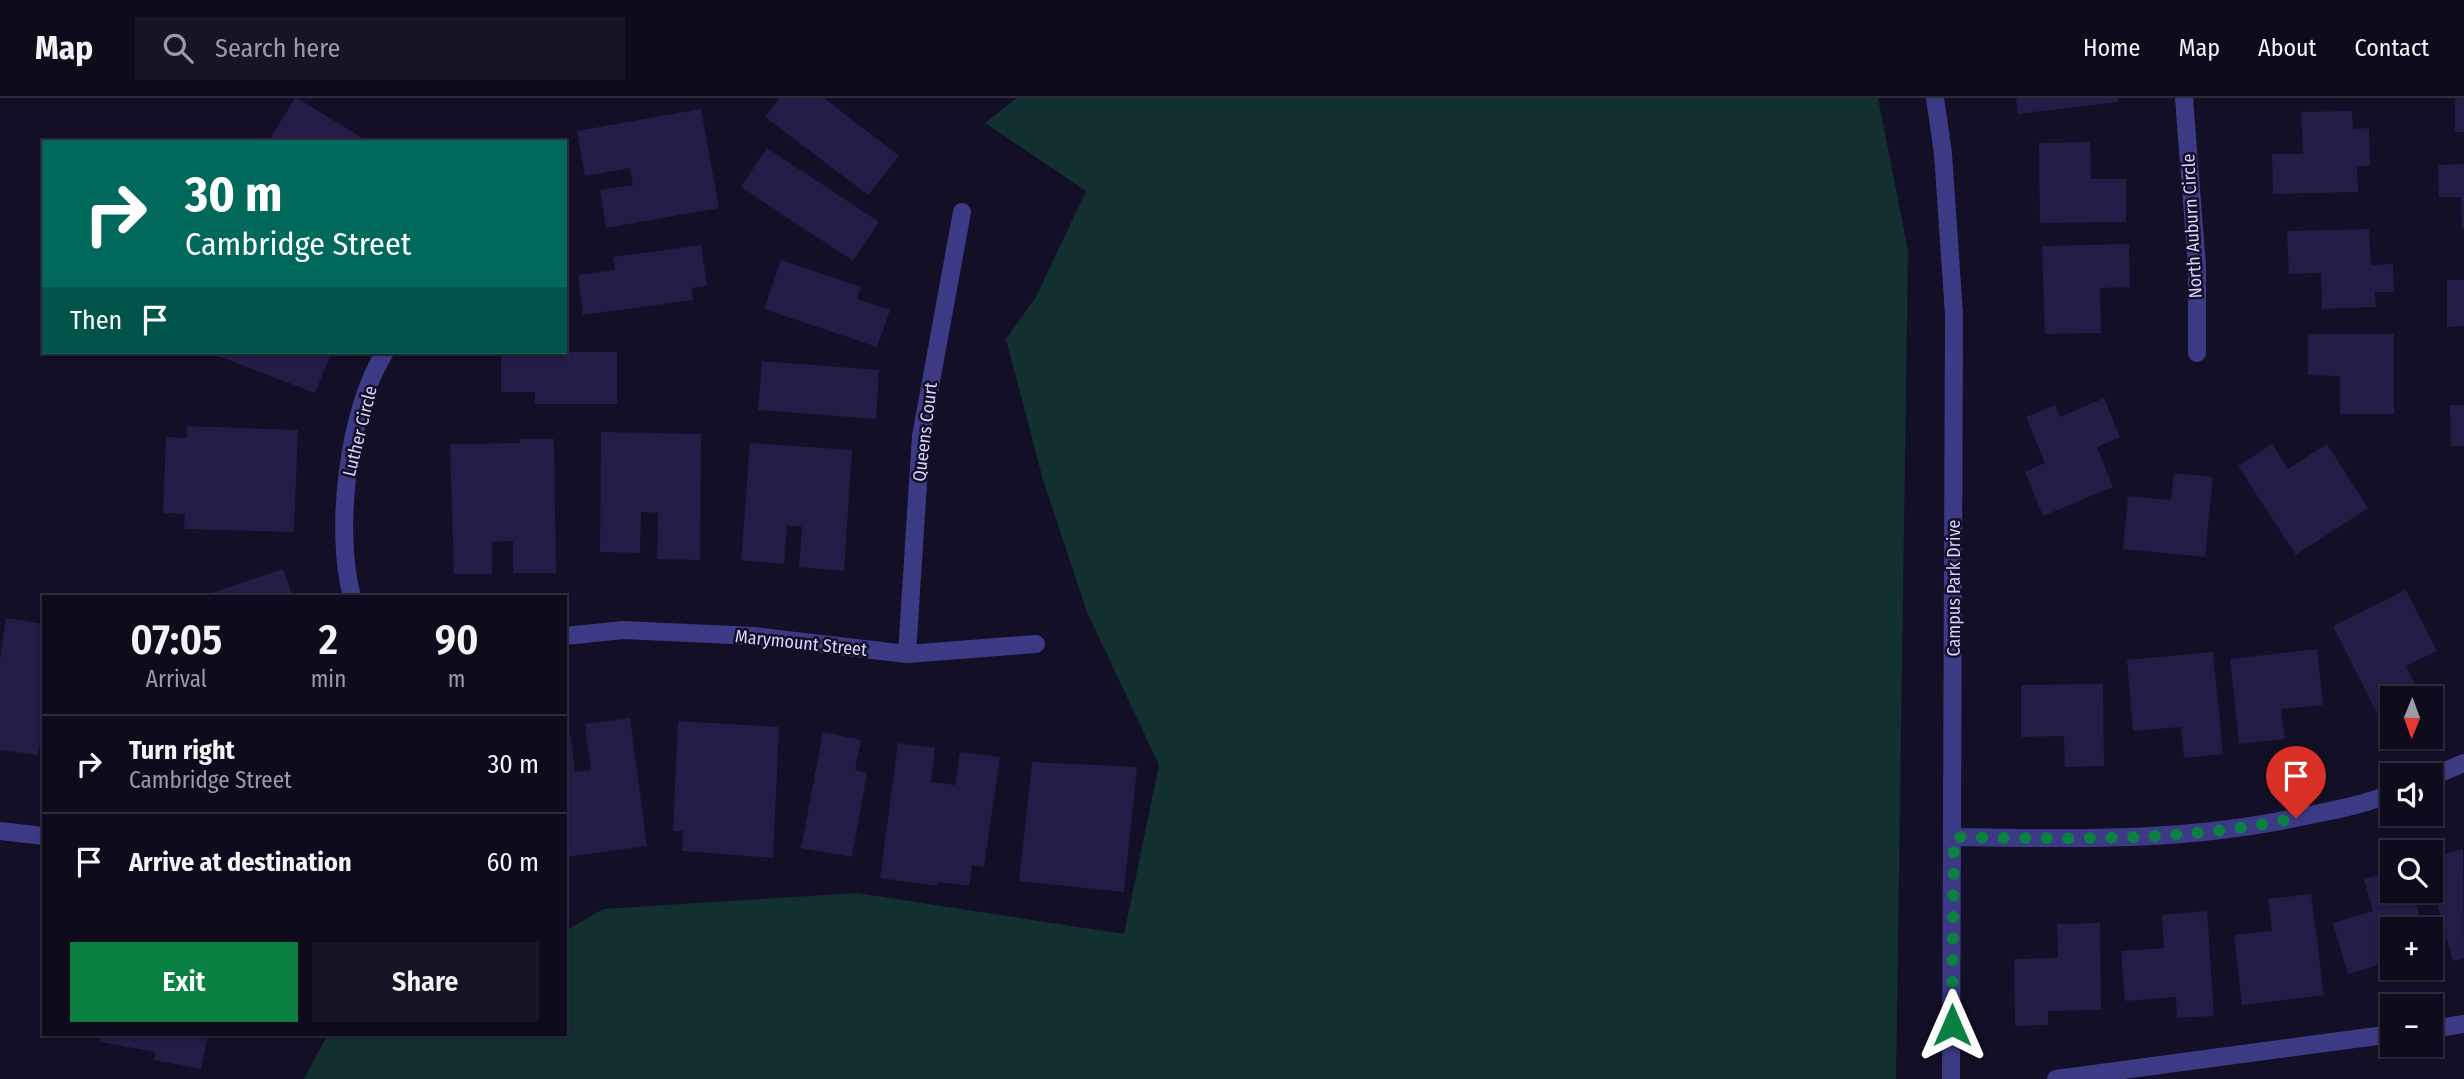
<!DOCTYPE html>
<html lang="en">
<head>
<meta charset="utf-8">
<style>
	:root { --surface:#0e0b1c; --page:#171425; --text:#f1f3f6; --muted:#9b9ba3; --line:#2e2b3b; --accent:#0b8043 }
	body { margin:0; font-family:"Fira Sans Condensed",sans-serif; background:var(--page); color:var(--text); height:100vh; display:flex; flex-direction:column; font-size:26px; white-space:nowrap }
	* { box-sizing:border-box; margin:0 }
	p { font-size:23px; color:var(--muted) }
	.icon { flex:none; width:38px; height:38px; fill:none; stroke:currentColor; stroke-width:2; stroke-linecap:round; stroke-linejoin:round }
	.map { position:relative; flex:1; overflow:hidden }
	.details { position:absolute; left:42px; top:497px; width:525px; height:441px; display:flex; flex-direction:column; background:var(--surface); border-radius:0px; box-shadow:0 2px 5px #0004,0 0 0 2px var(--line) }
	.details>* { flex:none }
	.top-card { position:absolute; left:42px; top:42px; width:525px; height:214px; border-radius:0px; box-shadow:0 2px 5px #0004,0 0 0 2px var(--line); background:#00695c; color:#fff; overflow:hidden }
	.needle { width:46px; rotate:181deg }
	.controls { position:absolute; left:2380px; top:588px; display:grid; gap:14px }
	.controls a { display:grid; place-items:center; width:63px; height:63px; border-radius:0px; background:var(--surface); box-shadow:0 2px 5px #0004,0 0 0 2px var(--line); font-size:35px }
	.pin { position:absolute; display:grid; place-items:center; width:60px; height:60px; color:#fff; margin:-72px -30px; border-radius:50% 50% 50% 0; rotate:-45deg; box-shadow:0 0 7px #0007 }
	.pin .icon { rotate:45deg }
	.me { position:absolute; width:77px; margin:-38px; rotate:0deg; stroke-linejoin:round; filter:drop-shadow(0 0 5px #0008) }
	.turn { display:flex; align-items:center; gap:24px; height:147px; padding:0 28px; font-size:32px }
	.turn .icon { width:91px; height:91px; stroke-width:2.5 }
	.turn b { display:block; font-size:49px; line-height:60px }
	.then { display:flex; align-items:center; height:66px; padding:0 28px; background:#0003; gap:14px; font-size:26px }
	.eta { display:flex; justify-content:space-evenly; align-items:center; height:119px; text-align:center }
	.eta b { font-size:42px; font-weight:600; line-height:49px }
	.cta { display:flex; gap:14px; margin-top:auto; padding:14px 28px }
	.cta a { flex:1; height:80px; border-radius:0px; background:var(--accent); color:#fff; font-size:28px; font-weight:600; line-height:80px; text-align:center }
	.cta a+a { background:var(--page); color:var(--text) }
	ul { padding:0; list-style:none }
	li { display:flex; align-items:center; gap:21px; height:98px; padding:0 28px; border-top:2px solid var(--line) }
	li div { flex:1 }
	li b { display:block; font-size:26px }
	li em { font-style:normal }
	header { display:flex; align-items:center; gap:42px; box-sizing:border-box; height:98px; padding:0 35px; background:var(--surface); border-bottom:2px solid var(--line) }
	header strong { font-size:33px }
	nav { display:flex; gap:38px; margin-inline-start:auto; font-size:24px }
	.search { width:490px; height:63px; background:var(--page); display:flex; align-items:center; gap:18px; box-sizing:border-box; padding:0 24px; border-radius:0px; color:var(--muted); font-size:26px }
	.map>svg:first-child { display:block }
</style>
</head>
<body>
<header>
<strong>Map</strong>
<div class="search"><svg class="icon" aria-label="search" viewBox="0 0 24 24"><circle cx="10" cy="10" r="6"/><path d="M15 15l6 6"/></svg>Search here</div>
<nav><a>Home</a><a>Map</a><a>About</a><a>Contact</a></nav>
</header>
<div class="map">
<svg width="2464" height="981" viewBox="0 0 2464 981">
	<rect width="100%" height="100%" fill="#130f26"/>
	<path fill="#12302f" d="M1017 0H1878L1908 153 1896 981H304L328 936H565V833L603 811 857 795 1124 836 1159 667 1087 514 1043 382 1006 241 1036 199 1086 93 985 25Z"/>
	<path fill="#241b47" d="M295 0H297L369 44H268Z
		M780 0H824L899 58 868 97 765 19Z
		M2016 0H2118V4L2018 16Z
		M2455 0H2464V34H2455Z
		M701 11 719 110 606 130 600 92 633 87 630 70 585 78 577 33Z
		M2352 13 2353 31 2369 30 2370 68H2357L2358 94 2273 96 2272 56H2303L2301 14Z
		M2090 44 2091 81H2126V124L2040 125 2039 45Z
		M767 50 879 124 853 163 741 89Z
		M2464 66V131H2462L2461 99H2439L2438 67Z
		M2369 131 2371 167 2393 166 2394 194H2375L2376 209 2322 211 2321 175 2289 176 2287 133Z
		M2129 146 2130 189 2100 190 2101 235 2045 236 2042 148Z
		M701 147 707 188 692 190 693 202 583 217 578 177 615 172 613 159Z
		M781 162 861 189 857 201 890 212 877 249 764 211Z
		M2447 182H2464V228L2447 229Z
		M2308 236H2394V316H2340V278L2308 277Z
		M208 254H319L330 258 315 295Z
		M501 254H617V306H535V294H501Z
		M762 263 879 272 876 321 758 312Z
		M2104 300 2120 339 2097 349 2113 389 2043 418 2025 374 2045 365 2026 319 2055 307 2060 319Z
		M2450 307H2464V348H2451Z
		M187 328 298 332 294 434 184 431 185 416 163 415 166 339 187 340Z
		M601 334 701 336 700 462 657 461 658 415 641 414 640 455 600 454Z
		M519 341H554L556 475H513V443L492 444V476H454L450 346 520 345Z
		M750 345 852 352 844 473 799 469 802 429 787 427 784 466 741 462Z
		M2272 346 2288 371 2327 346 2368 410 2296 457 2238 368Z
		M2174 375 2213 379 2205 459 2123 451 2128 398 2171 402Z
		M283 471 293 499H203V498Z
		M2406 492 2437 553 2406 568 2421 596 2413 600H2392V610L2378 617 2333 528Z
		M6 520 44 526V619L38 657 0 652V561Z
		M2317 551 2323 607 2281 611 2285 641 2239 646 2230 561Z
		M2213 554 2223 656 2184 660 2181 629 2133 633 2127 562Z
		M2103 586 2104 668 2065 669 2064 638 2021 639V587Z
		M630 620 647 748 565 759V639L571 638 575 674 591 672 585 626Z
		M678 623 779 629 773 760 682 753 683 733H673Z
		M823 634 861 642 855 672 867 675 852 759 801 750Z
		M898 645 935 650 931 684 955 687 960 654 1000 659 984 769 972 767 969 788 938 784 937 788 880 780Z
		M1032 664 1137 669 1124 794 1019 783Z
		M2463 751 2464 860 2453 863 2431 784V760Z
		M2392 773V793H2412L2424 831H2392V863L2348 876 2333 825 2373 813 2364 781Z
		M2311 796 2324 897 2242 907 2234 837 2272 833 2268 801Z
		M2207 813 2214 918 2177 920 2176 899 2125 903 2121 853 2164 850 2162 817Z
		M2100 825 2101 912 2048 913V927L2015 928 2014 861 2058 860 2057 826Z
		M101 936H208L201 971 154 962 156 954 100 944Z"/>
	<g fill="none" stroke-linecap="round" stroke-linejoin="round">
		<path stroke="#3d3a85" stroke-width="18" d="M2431 931 2464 926
			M2056 981 2392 936"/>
		<path stroke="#3d3a85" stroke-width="18" d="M1935 0 1943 56 1954 216 1951 981
			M2184 0 2197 168V255
			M352 499C334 432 348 312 385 254
			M565 538 623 532 754 538 907 556 1036 546
			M907 556 921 338 962 114
			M2431 679 2464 665
			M0 733 44 738
			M1954 739C2075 741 2186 744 2305 718 2334 712 2364 707 2392 695"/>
	</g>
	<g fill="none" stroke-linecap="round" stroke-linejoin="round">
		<path stroke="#0b8043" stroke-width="12" stroke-dasharray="0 21.6" d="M1952 927 1954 739C2069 741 2183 744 2296 720"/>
	</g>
	<g text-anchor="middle" stroke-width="5" stroke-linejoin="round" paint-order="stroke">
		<g font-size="18" fill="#d9d4ff" stroke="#130f26">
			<text transform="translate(2192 128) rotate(-93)" y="6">North Auburn Circle</text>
			<text transform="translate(360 333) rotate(-76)" y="6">Luther Circle</text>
			<text transform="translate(925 334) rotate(-83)" y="6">Queens Court</text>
			<text transform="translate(1954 490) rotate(-90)" y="6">Campus Park Drive</text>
			<text transform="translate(801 545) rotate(6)" y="6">Marymount Street</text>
		</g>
	</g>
</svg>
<div class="controls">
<a><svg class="needle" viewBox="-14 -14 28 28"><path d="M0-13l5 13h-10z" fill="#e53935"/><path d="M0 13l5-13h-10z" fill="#9b9ba3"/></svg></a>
<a><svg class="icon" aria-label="sound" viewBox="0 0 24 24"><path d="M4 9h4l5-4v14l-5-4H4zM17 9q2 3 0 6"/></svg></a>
<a><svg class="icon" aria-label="search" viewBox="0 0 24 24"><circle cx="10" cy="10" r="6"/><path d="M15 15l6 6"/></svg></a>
<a>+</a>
<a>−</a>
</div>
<div class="pin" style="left:2296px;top:720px;background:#d93025"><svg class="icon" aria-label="arrive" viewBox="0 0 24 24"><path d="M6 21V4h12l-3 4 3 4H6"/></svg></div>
<svg class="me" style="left:1952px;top:927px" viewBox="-20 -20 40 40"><path d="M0-17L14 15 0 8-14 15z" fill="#0b8043" stroke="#fff" stroke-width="4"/></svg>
<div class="top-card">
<div class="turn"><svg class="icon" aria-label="right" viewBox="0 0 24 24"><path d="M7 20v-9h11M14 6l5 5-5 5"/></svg><div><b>30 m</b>Cambridge Street</div></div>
<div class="then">Then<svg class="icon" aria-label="arrive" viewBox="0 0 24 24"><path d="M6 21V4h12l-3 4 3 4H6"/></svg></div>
</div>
<section class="details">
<div class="eta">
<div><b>07:05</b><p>Arrival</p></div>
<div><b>2</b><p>min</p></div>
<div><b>90</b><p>m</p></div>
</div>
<ul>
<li><svg class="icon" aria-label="right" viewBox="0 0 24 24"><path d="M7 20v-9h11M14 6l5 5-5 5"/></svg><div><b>Turn right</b><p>Cambridge Street</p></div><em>30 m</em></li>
<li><svg class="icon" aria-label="arrive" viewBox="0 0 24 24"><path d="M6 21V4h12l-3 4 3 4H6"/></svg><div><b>Arrive at destination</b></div><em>60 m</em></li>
</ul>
<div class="cta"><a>Exit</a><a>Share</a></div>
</section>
</div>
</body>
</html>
